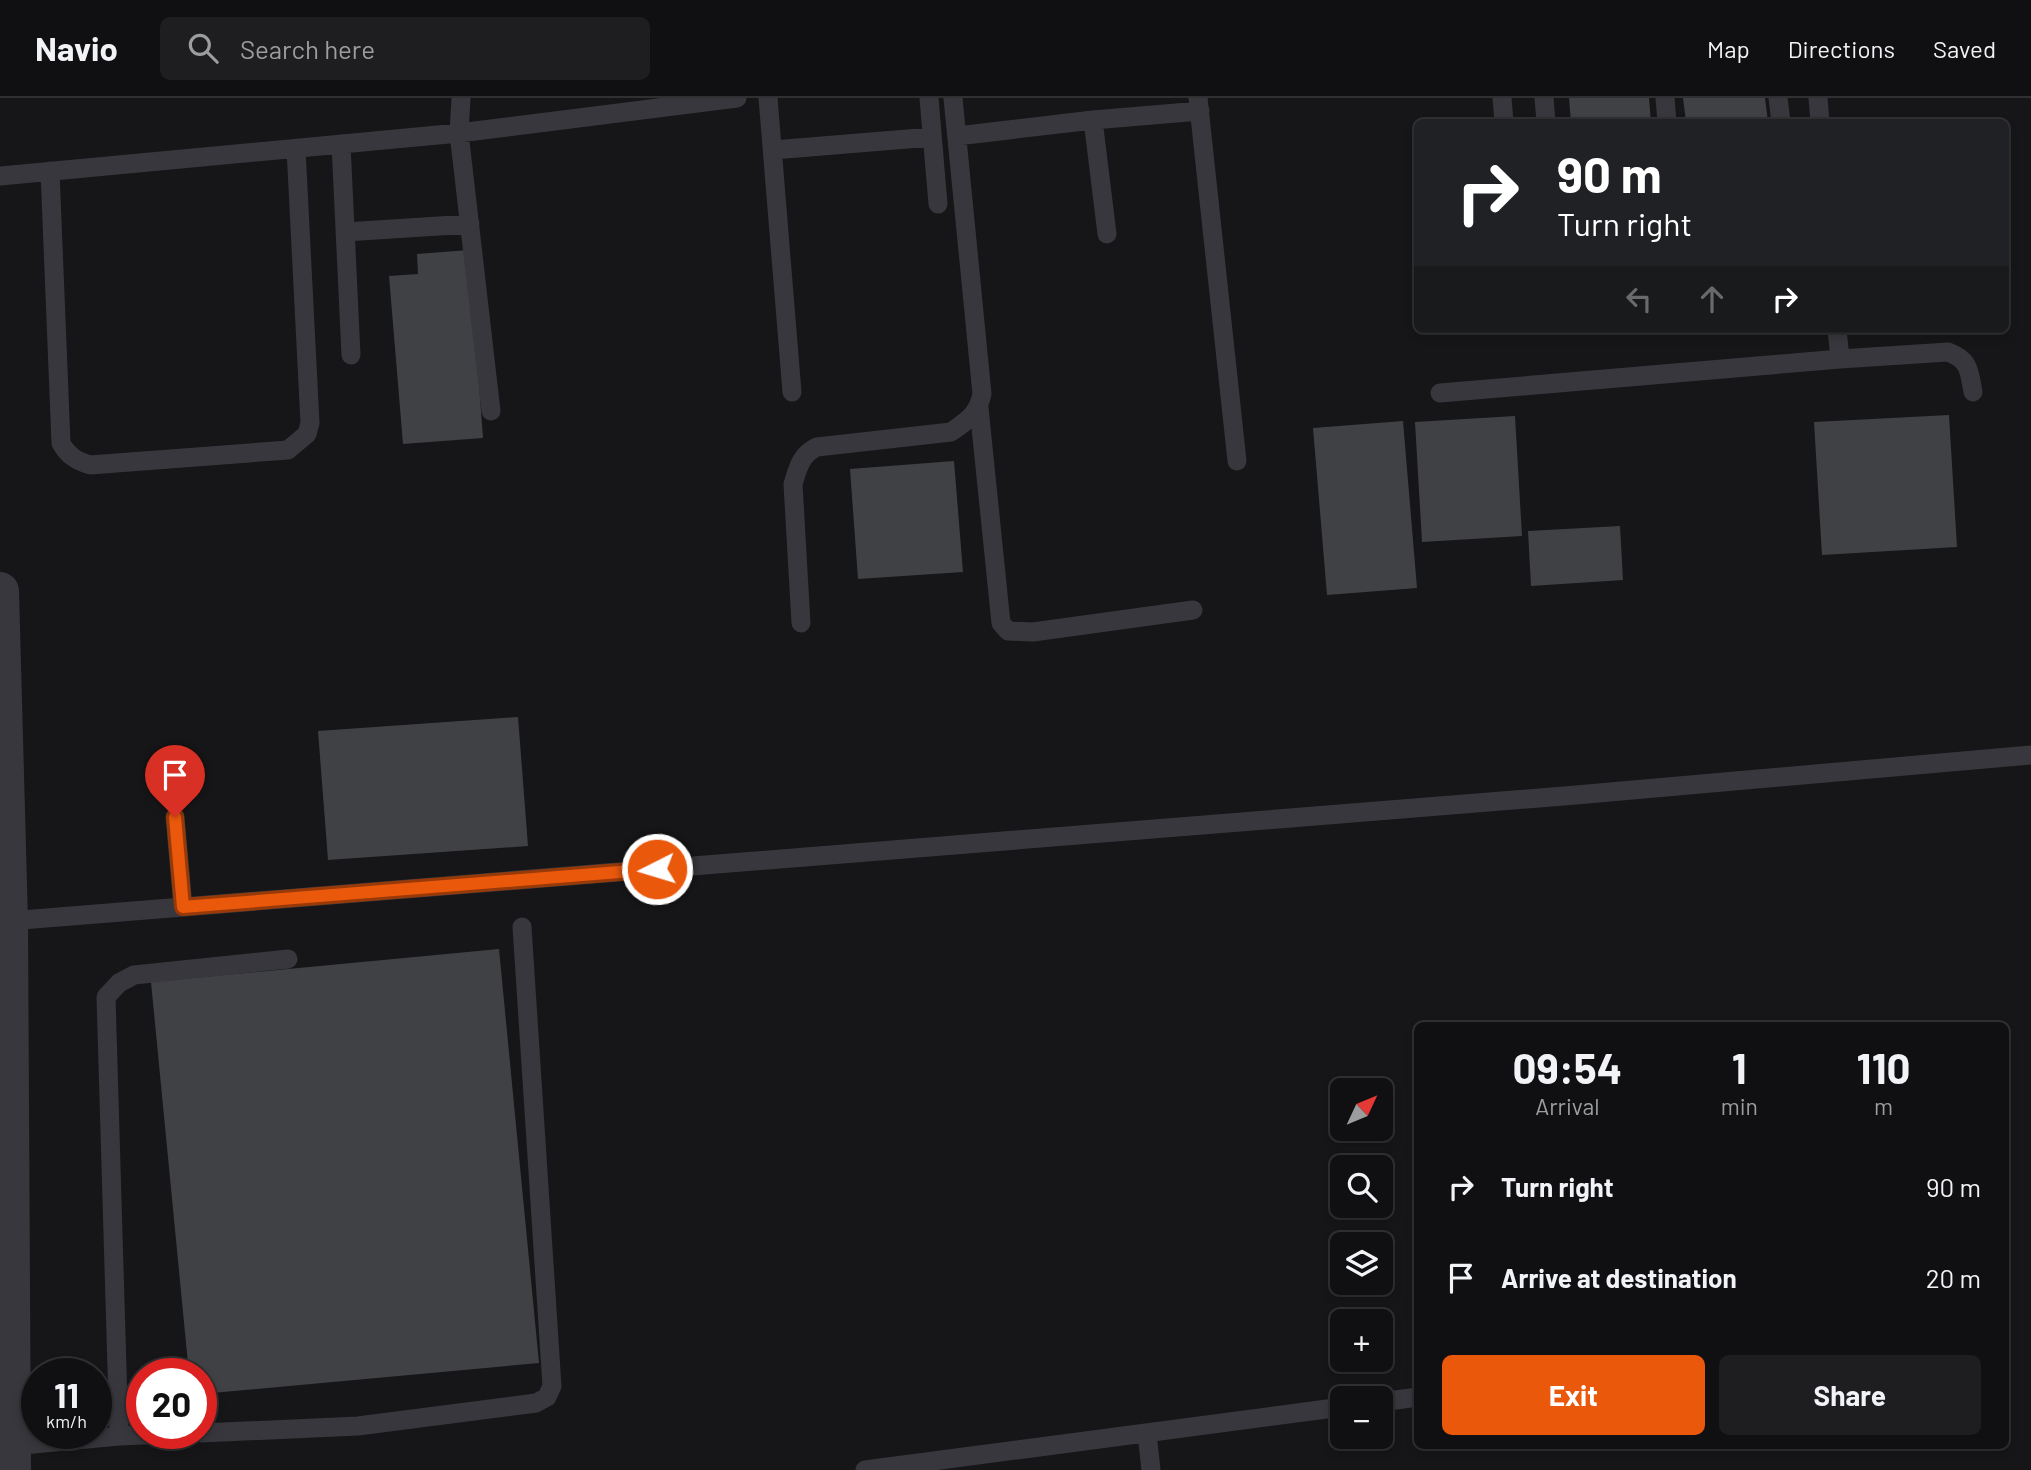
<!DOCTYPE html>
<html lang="en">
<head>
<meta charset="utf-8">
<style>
	:root { --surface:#101012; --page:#1e1e20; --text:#f1f3f6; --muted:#9c9d9f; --line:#303032; --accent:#ea580c }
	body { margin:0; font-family:Barlow,sans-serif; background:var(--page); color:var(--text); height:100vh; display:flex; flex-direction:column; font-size:26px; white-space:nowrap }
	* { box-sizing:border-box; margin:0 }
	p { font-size:23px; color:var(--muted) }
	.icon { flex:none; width:38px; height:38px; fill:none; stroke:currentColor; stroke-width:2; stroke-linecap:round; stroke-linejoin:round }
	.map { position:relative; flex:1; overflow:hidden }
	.sheet { position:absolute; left:1414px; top:924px; width:595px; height:427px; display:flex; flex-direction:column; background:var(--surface); border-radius:10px; box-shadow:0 4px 10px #0003,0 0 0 2px var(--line) }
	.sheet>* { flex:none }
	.hud { position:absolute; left:1414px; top:21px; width:595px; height:214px; border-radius:10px; box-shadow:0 4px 10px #0003,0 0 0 2px var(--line); background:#202124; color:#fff; overflow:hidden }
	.needle { width:46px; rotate:46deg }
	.tools { position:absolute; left:1330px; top:980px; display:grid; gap:14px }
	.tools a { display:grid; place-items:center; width:63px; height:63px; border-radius:10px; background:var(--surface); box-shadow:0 4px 10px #0003,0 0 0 2px var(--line); font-size:35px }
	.speed { position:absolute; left:21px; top:1260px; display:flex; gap:14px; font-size:35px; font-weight:700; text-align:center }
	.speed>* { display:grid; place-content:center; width:91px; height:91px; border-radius:50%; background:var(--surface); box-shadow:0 4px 10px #0003,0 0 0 2px var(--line); line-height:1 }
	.speed small { font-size:18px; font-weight:400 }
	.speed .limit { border:10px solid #d22; background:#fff; color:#111 }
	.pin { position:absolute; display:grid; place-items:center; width:60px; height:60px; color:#fff; margin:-72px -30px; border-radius:50% 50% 50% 0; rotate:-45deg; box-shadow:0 0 7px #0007 }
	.pin .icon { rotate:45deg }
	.me { position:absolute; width:77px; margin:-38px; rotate:265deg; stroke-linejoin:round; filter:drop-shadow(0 0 5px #0008) }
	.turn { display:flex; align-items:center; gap:24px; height:147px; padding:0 28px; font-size:32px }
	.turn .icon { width:91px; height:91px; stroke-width:2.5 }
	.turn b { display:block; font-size:49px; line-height:60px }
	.lanes { display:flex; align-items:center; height:66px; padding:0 28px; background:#0003; justify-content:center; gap:35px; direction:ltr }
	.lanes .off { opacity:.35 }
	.eta { display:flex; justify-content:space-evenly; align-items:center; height:119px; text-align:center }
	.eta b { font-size:42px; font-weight:700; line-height:49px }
	.primary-button { display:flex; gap:14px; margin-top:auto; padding:14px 28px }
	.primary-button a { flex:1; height:80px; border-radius:10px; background:var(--accent); color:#fff; font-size:28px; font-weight:700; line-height:80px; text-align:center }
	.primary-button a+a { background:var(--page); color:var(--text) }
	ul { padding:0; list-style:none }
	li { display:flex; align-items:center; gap:21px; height:91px; padding:0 28px }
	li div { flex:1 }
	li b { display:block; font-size:26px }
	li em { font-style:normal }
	header { display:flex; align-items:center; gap:42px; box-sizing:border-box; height:98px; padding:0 35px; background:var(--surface); border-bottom:2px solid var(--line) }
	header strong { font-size:33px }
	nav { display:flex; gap:38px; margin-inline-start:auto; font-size:24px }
	.search { width:490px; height:63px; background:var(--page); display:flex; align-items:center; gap:18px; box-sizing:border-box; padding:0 24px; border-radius:10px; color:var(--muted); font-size:26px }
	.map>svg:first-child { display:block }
</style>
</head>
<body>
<header>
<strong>Navio</strong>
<div class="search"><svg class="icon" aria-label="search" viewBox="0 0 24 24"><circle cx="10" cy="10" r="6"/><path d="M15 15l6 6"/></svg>Search here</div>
<nav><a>Map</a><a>Directions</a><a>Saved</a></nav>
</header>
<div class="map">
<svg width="2031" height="1372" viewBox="0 0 2031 1372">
	<rect width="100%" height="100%" fill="#161618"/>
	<path fill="#404145" d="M1569 0H1649L1651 24H1571Z
		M1683 0H1765L1768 24H1686Z
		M469 152 483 340 403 346 389 178 418 176 417 156Z
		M1588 231H1621V233L1588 235Z
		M1949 317 1957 449 1822 457 1814 324Z
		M1515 318 1522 438 1422 444 1415 324Z
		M1403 323 1417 490 1327 497 1313 330Z
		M954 363 963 474 858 481 850 371Z
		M1620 428 1623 482 1531 488 1528 433Z
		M518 619 528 748 328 762 318 633Z
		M499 851 539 1265 201 1296V1276H189L151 884Z"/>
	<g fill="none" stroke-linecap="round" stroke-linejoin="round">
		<path stroke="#37373d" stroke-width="19" d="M461 0 459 35 491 313
			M768 0 792 294
			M929 0 938 106
			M1198 0 1237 363
			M1502 0 1504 24
			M1544 0 1546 24
			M1665 0 1667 24
			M1778 0 1781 24
			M1818 0 1820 24
			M1093 22 1107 136
			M957 38 1093 22 1200 13
			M341 46 351 257
			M773 52 932 39
			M50 73 61 345C68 358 77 363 90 367L288 352 307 336 310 325 296 51
			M0 78 459 35 737 0
			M345 134 470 126
			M1840 261 1948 254C1970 262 1969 273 1973 294
			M1440 295 1840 261 1837 231
			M979 310 1001 525 1008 533 1033 534 1193 512
			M801 525 793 386C798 370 801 356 817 349L951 334C967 323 978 316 982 296L953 0
			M175 719 183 809
			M9 823 1576 697 2031 657
			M1381 1304 1418 1299
			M194 1335 119 1338 106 899 119 885 134 877 288 861
			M201 1335 358 1328 536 1305 547 1299 552 1288 522 829
			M1147 1335 1151 1372
			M12 1348 119 1338
			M865 1372 1342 1309"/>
		<path stroke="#37373d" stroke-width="38" d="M0 493 9 823 12 1372"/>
	</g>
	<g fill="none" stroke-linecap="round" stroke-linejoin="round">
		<defs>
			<path id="route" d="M175 719 183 809 657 771"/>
		</defs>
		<use href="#route" stroke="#983908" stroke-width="18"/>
		<use href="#route" stroke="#ea580c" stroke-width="12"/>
	</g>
</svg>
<div class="tools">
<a><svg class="needle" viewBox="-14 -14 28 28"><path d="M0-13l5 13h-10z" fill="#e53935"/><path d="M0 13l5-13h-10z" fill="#9c9d9f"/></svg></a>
<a><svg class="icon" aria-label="search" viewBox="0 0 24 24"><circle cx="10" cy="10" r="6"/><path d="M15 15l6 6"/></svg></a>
<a><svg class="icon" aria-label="layers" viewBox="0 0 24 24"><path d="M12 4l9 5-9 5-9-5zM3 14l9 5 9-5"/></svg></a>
<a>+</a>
<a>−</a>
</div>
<div class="speed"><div>11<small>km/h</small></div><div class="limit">20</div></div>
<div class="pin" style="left:175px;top:719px;background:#d93025"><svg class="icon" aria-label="arrive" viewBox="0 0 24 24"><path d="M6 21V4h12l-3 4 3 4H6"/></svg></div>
<svg class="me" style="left:657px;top:771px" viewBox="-20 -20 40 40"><circle r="17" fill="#ea580c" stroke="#fff" stroke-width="3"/><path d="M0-11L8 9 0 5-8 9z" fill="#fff"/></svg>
<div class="hud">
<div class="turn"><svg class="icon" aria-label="right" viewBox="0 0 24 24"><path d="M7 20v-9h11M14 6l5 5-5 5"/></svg><div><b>90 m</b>Turn right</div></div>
<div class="lanes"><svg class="icon off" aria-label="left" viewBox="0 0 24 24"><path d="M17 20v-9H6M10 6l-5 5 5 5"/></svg><svg class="icon off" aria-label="ahead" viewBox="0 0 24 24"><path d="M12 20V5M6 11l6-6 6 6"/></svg><svg class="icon" aria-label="right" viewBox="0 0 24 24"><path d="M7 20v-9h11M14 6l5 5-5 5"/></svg></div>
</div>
<section class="sheet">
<div class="eta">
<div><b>09:54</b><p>Arrival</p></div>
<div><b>1</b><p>min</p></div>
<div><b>110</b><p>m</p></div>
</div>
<ul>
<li><svg class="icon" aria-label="right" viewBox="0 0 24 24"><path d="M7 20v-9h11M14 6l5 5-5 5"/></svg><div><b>Turn right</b></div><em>90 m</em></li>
<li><svg class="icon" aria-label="arrive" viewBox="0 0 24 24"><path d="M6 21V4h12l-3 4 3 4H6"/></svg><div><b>Arrive at destination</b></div><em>20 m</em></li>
</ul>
<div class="primary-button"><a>Exit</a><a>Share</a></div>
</section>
</div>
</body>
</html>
